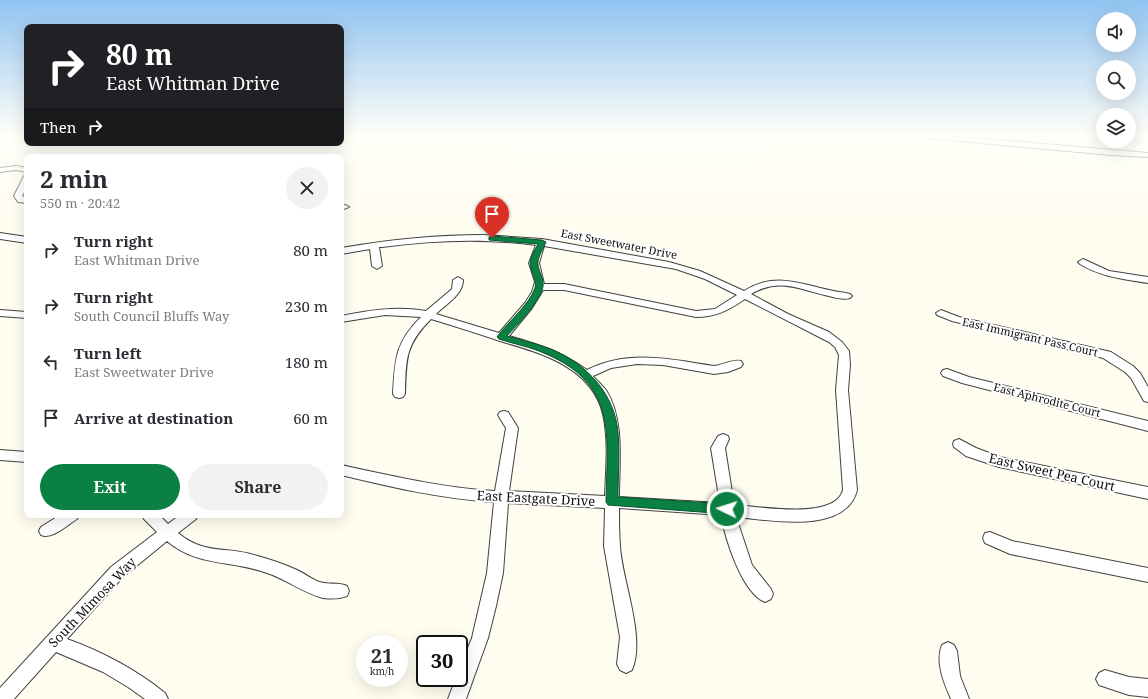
<!DOCTYPE html>
<html lang="en">
<head>
<meta charset="utf-8">
<style>
	:root { --surface:#fff; --page:#f2f2f3; --text:#2b2b33; --muted:#7c7c81; --accent:#0b8043 }
	body { margin:0; font-family:"Noto Serif",serif; background:var(--page); color:var(--text); height:100vh; display:flex; flex-direction:column; font-size:15px; white-space:nowrap }
	* { box-sizing:border-box; margin:0 }
	p { font-size:13px; color:var(--muted) }
	.icon { flex:none; width:22px; height:22px; fill:none; stroke:currentColor; stroke-width:2; stroke-linecap:round; stroke-linejoin:round }
	.map { position:relative; flex:1; overflow:hidden }
	.panel { position:absolute; left:24px; top:154px; width:320px; height:364px; display:flex; flex-direction:column; background:var(--surface); border-radius:8px; box-shadow:0 4px 16px #0002 }
	.panel>* { flex:none }
	.hud { position:absolute; left:24px; top:24px; width:320px; height:122px; border-radius:8px; box-shadow:0 4px 16px #0002; background:#202124; color:#fff; overflow:hidden }
	.fabs { position:absolute; left:1096px; top:12px; display:grid; gap:8px }
	.fabs a { display:grid; place-items:center; width:40px; height:40px; border-radius:50%; background:var(--surface); box-shadow:0 4px 16px #0002; font-size:20px }
	.speed { position:absolute; left:356px; top:635px; display:flex; gap:8px; font-size:20px; font-weight:700; text-align:center }
	.speed>* { display:grid; place-content:center; width:52px; height:52px; border-radius:50%; background:var(--surface); box-shadow:0 4px 16px #0002; line-height:1 }
	.speed small { font-size:10px; font-weight:400 }
	.speed .limit { border:2px solid #111; border-radius:6px; background:#fff; color:#111 }
	.pin { position:absolute; display:grid; place-items:center; width:34px; height:34px; color:#fff; margin:-41px -17px; border-radius:50% 50% 50% 0; rotate:-45deg; box-shadow:0 0 4px #0007 }
	.pin .icon { rotate:45deg }
	.me { position:absolute; width:44px; margin:-22px; rotate:274deg; stroke-linejoin:round; filter:drop-shadow(0 0 3px #0008) }
	.turn { display:flex; align-items:center; gap:14px; height:84px; padding:0 16px; font-size:18px }
	.turn .icon { width:52px; height:52px; stroke-width:2.5 }
	.turn b { display:block; font-size:28px; line-height:34px }
	.then { display:flex; align-items:center; height:38px; padding:0 16px; background:#0003; gap:8px; font-size:15px }
	.round { display:grid; place-items:center; flex:none; width:42px; height:42px; border-radius:21px; background:var(--page) }
	.summary { display:flex; align-items:center; justify-content:space-between; height:68px; padding:0 16px }
	h1 { font-size:24px; font-weight:700; line-height:30px }
	.action { display:flex; gap:8px; margin-top:auto; padding:8px 16px }
	.action a { flex:1; height:46px; border-radius:24px; background:var(--accent); color:#fff; font-size:16px; font-weight:700; line-height:46px; text-align:center }
	.action a+a { background:var(--page); color:var(--text) }
	ul { padding:0; list-style:none }
	li { display:flex; align-items:center; gap:12px; height:56px; padding:0 16px }
	li div { flex:1 }
	li b { display:block; font-size:15px }
	li em { font-style:normal }
	.map>svg:first-child { display:block }
</style>
</head>
<body>
<div class="map">
<svg width="1148" height="699" viewBox="0 0 1148 699">
	<rect width="100%" height="100%" fill="#fffdef"/>
	<g fill="none" stroke-linecap="round" stroke-linejoin="round">
		<defs>
			<path id="minor" d="M903 134H930L1148 153V157L1111 155 906 136Z
				M16 166 27 168V172L16 170 0 172V168Z
				M24 176H27V186L22 196 27 199V203L18 202 14 196Z
				M345 205 349 207 341 210V206Z
				M0 233 27 237V243L0 239Z
				M483 235 542 239 669 262 700 271 744 291C775 272 797 283 829 290 836 292 843 292 850 294L852 296 850 298C844 300 836 298 829 296 800 290 780 277 751 294L788 314 829 332 842 342 849 351 850 365 848 390 857 490C846 535 770 520 736 517L752 565 771 589 773 594 771 599 765 602C742 593 725 538 721 515L619 508C619 521 619 533 620 546 622 581 646 637 632 670L626 673 620 670 617 664 620 637 604 546 605 508 508 503 503 573 496 606 488 638 466 699H448L456 678H459V670L472 638 487 573 494 502C442 499 391 487 341 475V465C392 476 443 488 495 491L506 428 498 415 500 412 504 411 508 412 518 428 509 491 605 496C606 469 609 441 603 414 592 367 541 353 500 341 477 333 454 326 431 319 405 345 406 359 405 394L403 397 399 398 395 397 393 394C395 359 395 343 421 317L385 315 341 322V316C370 310 397 306 426 311L452 289 453 280 458 277 463 280C463 295 446 304 436 314L499 333 525 303 532 292 535 282 529 263 536 245C484 238 433 240 382 247H379L382 266 377 269 372 266 370 249 341 254V248C388 240 435 235 483 235ZM544 246 676 269 705 279 737 295 715 309 696 311 564 284H544L539 263ZM543 290H564L696 317C716 317 729 310 745 299L829 342 835 347 839 355 836 390 843 490C835 521 758 506 734 505L725 448 729 439 728 436 723 434 718 436 711 448 720 503 619 497C619 463 625 420 606 390 602 385 597 381 593 376L611 368 637 364 663 365 714 374 728 372 741 367 743 364 741 361C733 359 723 365 714 366 671 359 627 349 587 370 560 351 540 345 509 336L532 308Z
				M1083 259 1109 271 1148 277V283C1124 279 1101 277 1080 264L1078 262Z
				M0 310 27 312V318L0 316Z
				M941 310 959 317 1111 352 1133 366 1140 373 1148 387V402L1144 401 1131 378 1125 372 1103 358 952 321 937 315 936 313Z
				M947 369 969 377 1148 421V431L962 383 943 376 941 373 943 370Z
				M959 439 976 448 1000 457 1148 487V499L999 467 966 456 954 447 953 444 954 441Z
				M0 450 27 452V462L0 460Z
				M60 515H79L77 519C67 525 52 540 41 535L39 531 41 527Z
				M142 515H159L168 524 180 515H198L196 519 178 533C205 555 224 546 254 555 269 559 284 564 297 570 305 574 312 579 319 582 329 585 338 582 347 586L349 591 347 596C339 599 331 599 323 598 303 593 286 579 267 573 232 560 197 567 167 541L123 577 67 639C103 652 135 669 165 693L168 699H145L128 687 103 672 56 652 14 699H0V688L111 567 157 532 144 519Z
				M990 532 1012 541 1148 568V582L1010 554 985 543 983 538 985 533Z
				M948 642 954 645 957 651 960 676 969 699H951C944 683 935 662 942 645Z
				M1105 670 1129 677 1148 679V697L1129 695 1099 685 1096 679 1099 673Z"/>
		</defs>
		<use href="#minor" stroke="#414141" stroke-width="2"/>
		<use href="#minor" fill="#fff" fill-rule="evenodd"/>
	</g>
	<linearGradient id="sky" x2="0" y2="1"><stop stop-color="#90c3f0"/><stop offset="0.58" stop-color="#fffef8"/><stop offset="1" stop-color="#fffef8" stop-opacity="0"/></linearGradient>
	<rect width="1148" height="232" fill="url(#sky)"/>
	<path fill="#0b8043" stroke="#07532c" d="M492 236 542 240 546 242C543 249 537 258 538 265 539 272 544 279 543 286 542 300 517 325 507 336 522 340 537 344 551 349 587 364 615 394 618 433 620 454 618 476 618 497L727 504 732 506 733 509 732 512 727 514 608 505 606 502C607 436 618 385 546 354 531 347 514 344 499 339L497 337C508 322 529 305 535 288 537 280 531 272 530 264 530 257 535 250 538 244L489 240V237Z"/>
	<g text-anchor="middle" stroke-width="4" stroke-linejoin="round" paint-order="stroke">
		<g font-size="11" fill="#0e0e0e" stroke="#fff">
			<text transform="translate(619 244) rotate(11)" y="4">East Sweetwater Drive</text>
			<text transform="translate(1030 337) rotate(13)" y="4">East Immigrant Pass Court</text>
			<text transform="translate(1047 400) rotate(14)" y="4">East Aphrodite Court</text>
		</g>
		<g font-size="13" fill="#0e0e0e" stroke="#fff">
			<text transform="translate(1052 472) rotate(13)" y="5">East Sweet Pea Court</text>
			<text transform="translate(536 498) rotate(3)" y="5">East Eastgate Drive</text>
			<text transform="translate(92 602) rotate(-46)" y="5">South Mimosa Way</text>
		</g>
	</g>
</svg>
<div class="fabs">
<a><svg class="icon" aria-label="sound" viewBox="0 0 24 24"><path d="M4 9h4l5-4v14l-5-4H4zM17 9q2 3 0 6"/></svg></a>
<a><svg class="icon" aria-label="search" viewBox="0 0 24 24"><circle cx="10" cy="10" r="6"/><path d="M15 15l6 6"/></svg></a>
<a><svg class="icon" aria-label="layers" viewBox="0 0 24 24"><path d="M12 4l9 5-9 5-9-5zM3 14l9 5 9-5"/></svg></a>
</div>
<div class="speed"><div>21<small>km/h</small></div><div class="limit">30</div></div>
<div class="pin" style="left:492px;top:238px;background:#d93025"><svg class="icon" aria-label="arrive" viewBox="0 0 24 24"><path d="M6 21V4h12l-3 4 3 4H6"/></svg></div>
<svg class="me" style="left:727px;top:509px" viewBox="-20 -20 40 40"><circle r="17" fill="#0b8043" stroke="#fff" stroke-width="3"/><path d="M0-11L8 9 0 5-8 9z" fill="#fff"/></svg>
<div class="hud">
<div class="turn"><svg class="icon" aria-label="right" viewBox="0 0 24 24"><path d="M7 20v-9h11M14 6l5 5-5 5"/></svg><div><b>80 m</b>East Whitman Drive</div></div>
<div class="then">Then<svg class="icon" aria-label="right" viewBox="0 0 24 24"><path d="M7 20v-9h11M14 6l5 5-5 5"/></svg></div>
</div>
<section class="panel">
<div class="summary"><div><h1>2 min</h1><p>550 m · 20:42</p></div><a class="round"><svg class="icon" aria-label="close" viewBox="0 0 24 24"><path d="M6 6l12 12M18 6L6 18"/></svg></a></div>
<ul>
<li><svg class="icon" aria-label="right" viewBox="0 0 24 24"><path d="M7 20v-9h11M14 6l5 5-5 5"/></svg><div><b>Turn right</b><p>East Whitman Drive</p></div><em>80 m</em></li>
<li><svg class="icon" aria-label="right" viewBox="0 0 24 24"><path d="M7 20v-9h11M14 6l5 5-5 5"/></svg><div><b>Turn right</b><p>South Council Bluffs Way</p></div><em>230 m</em></li>
<li><svg class="icon" aria-label="left" viewBox="0 0 24 24"><path d="M17 20v-9H6M10 6l-5 5 5 5"/></svg><div><b>Turn left</b><p>East Sweetwater Drive</p></div><em>180 m</em></li>
<li><svg class="icon" aria-label="arrive" viewBox="0 0 24 24"><path d="M6 21V4h12l-3 4 3 4H6"/></svg><div><b>Arrive at destination</b></div><em>60 m</em></li>
</ul>
<div class="action"><a>Exit</a><a>Share</a></div>
</section>
</div>
</body>
</html>
